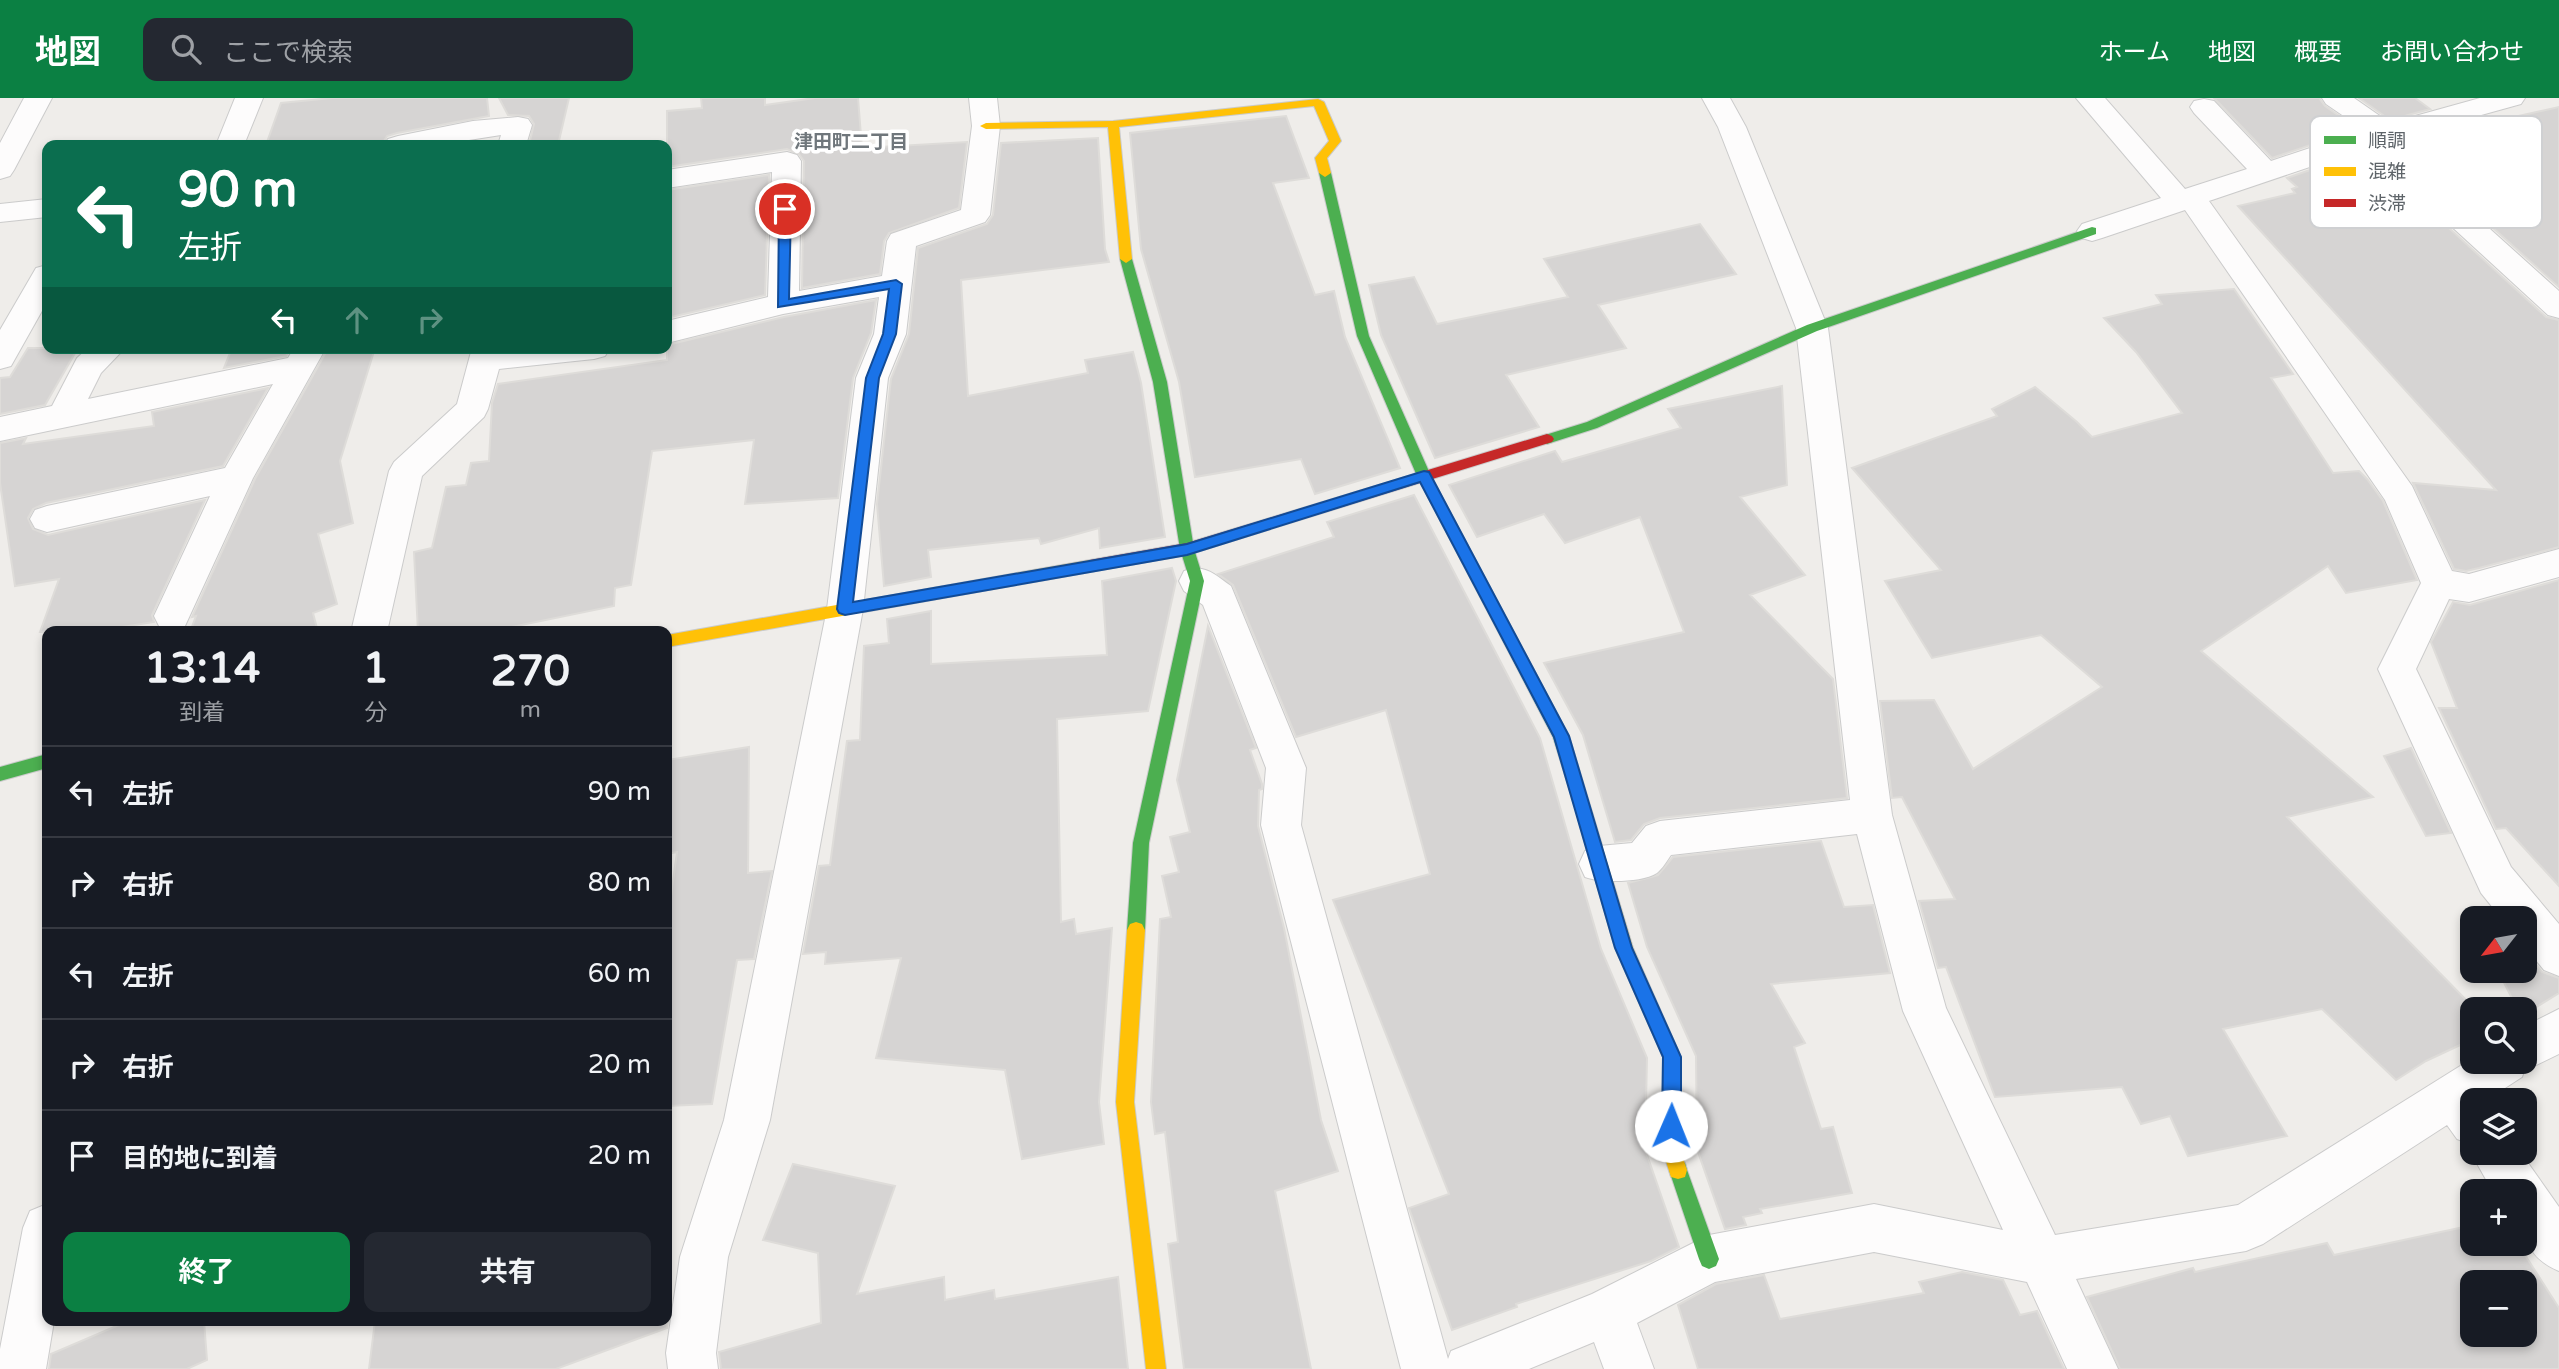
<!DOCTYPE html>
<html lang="ja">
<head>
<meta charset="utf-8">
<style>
	:root { --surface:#171b24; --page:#242831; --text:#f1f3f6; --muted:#9ea1a6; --line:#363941; --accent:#0b8043 }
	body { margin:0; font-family:"Varela Round","Noto Sans JP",sans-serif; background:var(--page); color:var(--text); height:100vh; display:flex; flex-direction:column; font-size:26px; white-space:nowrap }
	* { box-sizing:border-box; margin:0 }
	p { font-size:23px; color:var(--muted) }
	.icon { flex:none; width:38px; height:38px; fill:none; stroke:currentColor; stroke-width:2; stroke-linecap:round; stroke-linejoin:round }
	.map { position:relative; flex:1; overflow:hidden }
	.panel { position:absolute; left:42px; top:528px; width:630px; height:700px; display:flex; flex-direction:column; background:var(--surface); border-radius:14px; box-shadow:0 4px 10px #0003 }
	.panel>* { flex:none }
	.top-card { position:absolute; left:42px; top:42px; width:630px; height:214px; border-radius:14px; box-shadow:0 4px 10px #0003; background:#0b6e4f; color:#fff; overflow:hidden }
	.needle { width:46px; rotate:239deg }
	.fabs { position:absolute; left:2460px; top:808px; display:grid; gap:14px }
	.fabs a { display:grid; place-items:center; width:77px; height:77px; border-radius:14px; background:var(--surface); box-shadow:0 4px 10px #0003; font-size:35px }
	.pin { position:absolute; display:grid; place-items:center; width:60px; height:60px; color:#fff; margin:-30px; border:4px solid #fff; border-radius:50%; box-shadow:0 2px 7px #0007 }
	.me { position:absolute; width:77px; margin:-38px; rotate:1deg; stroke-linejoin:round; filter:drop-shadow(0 0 5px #0008) }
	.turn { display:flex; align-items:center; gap:24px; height:147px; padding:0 21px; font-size:32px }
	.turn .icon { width:91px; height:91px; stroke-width:2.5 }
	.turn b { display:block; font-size:49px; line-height:60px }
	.lanes { display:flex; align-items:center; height:66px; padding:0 21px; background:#0003; justify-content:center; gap:35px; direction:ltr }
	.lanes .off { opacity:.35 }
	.eta { display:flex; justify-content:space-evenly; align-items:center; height:119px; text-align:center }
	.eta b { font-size:42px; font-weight:700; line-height:49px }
	.button { display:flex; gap:14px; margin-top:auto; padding:14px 21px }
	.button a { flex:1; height:80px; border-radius:14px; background:var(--accent); color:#fff; font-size:28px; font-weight:700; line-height:80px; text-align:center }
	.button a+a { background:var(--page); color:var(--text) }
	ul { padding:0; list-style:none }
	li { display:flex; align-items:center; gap:21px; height:91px; padding:0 21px; border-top:2px solid var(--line) }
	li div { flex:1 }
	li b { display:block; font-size:26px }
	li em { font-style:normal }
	header { display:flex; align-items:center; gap:42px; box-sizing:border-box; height:98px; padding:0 35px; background:var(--accent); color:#fff }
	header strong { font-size:33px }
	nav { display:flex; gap:38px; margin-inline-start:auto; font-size:24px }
	.search { width:490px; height:63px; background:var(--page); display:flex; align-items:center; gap:18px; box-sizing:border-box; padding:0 24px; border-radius:14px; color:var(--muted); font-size:26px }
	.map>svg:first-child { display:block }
</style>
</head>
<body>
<header>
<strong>地図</strong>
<div class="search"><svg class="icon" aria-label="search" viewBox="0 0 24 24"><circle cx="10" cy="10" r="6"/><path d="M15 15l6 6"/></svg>ここで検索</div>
<nav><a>ホーム</a><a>地図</a><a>概要</a><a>お問い合わせ</a></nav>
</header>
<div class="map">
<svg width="2559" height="1271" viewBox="0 0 2559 1271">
	<rect width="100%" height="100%" fill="#efedea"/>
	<path fill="#d6d4d3" stroke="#dedcd9" stroke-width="2" fill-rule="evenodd" d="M332 0H487L489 18 397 35 387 38 384 43 366 47H266L281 5Z
		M499 0H569L558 47H529L534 26 529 18 508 17Z
		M701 0H765V7L815 0H858L862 50 967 44 959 110 889 135 884 143 880 176 802 190 804 63 799 56 787 51 667 69V13L702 10Z
		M2214 0H2319L2325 8 2358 31 2272 60Z
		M2359 0H2415L2430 11 2390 22Z
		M2559 9V189L2396 43 2454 27 2460 31Z
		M1286 18 1309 80 1273 85 1315 197 1334 193 1345 239 1400 370 1315 396 1301 361 1195 379 1179 284 1141 151 1130 35Z
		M1098 40 1105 151 1109 164 961 182 968 298 1088 275 1085 262 1133 254 1141 285 1165 439 1100 450 1099 430 1041 446 1039 440 928 452 931 479 884 488 877 406 891 281 909 236 918 150 987 126 993 117 1001 45Z
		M2365 53 2546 219 2559 222V449L2479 470 2466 473 2454 471 2413 385 2496 392 2238 108 2295 95 2292 91 2297 89 2287 80Z
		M769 77 765 197 667 220V92Z
		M1700 126 1736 176 1598 207 1626 250 1506 277 1539 329 1435 360 1381 237 1369 187 1414 179 1437 226 1568 199 1544 161Z
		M2234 191 2293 276 2271 280 2333 375 2359 373 2367 381 2383 403 2417 482 2346 495 2328 468 2201 553 2373 699 2287 719 2476 912H2473V941L2426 963 2396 982 2322 911 2223 931 2287 1038 2188 1058 2170 1018 2141 1026 2122 989 1995 999 1946 869 1938 870 1919 803 1955 801 1902 699 1892 700 1880 603 1934 602 1973 671 2102 589 2041 537 1932 560 1885 483 1941 472 1852 370 1997 318 1992 311 2035 289 2077 324 2092 339 2182 315 2136 254 2104 220 2162 206 2156 197Z
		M876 202 871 235 853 280 838 400 745 406 754 342 652 353 631 487 615 490 614 508 487 534H418L414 454 432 450 446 389 466 387 471 365 489 363 492 305 498 286 667 262V247L784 219Z
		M28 250H78L45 307 0 316V280L10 279Z
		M232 250H291L286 258 224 270Z
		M323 250H375L340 363 353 425 318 436 337 506 313 515 318 534H190L196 518 192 519 255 381 325 256Z
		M1782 288 1787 387 1740 399 1805 477 1750 497 1833 581 1847 700 1660 720 1644 726 1631 742 1615 744 1583 637 1544 565 1684 534 1640 419 1565 445 1544 416 1477 439 1449 387 1555 353 1562 364 1681 330 1668 311Z
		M268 290 223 368 46 405 33 411 28 420 33 431 48 437 205 402 152 517 154 524 90 534H40L59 481 15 488 0 385V345L26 340 23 346 154 328 152 314Z
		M1414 397 1540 640 1601 851 1647 960 1645 1051 1679 1149 1651 1163 1516 1206 1517 1209 1452 1232 1409 1110 1449 1096 1333 802 1430 776 1386 612 1296 639 1233 487 1218 476 1334 439 1327 424Z
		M1172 470 1176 483 1148 613 1057 621 1061 824 1074 821 1076 836 1112 830 1099 1004 1104 1046 1022 1061 1005 972 876 960 901 860 825 866 826 854 803 856 819 768 830 767 847 643 860 642 864 548 889 545 887 521 931 513V566L1107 557 1102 483Z
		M2559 482V788L2506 730 2496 731 2439 610H2457L2431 544 2453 504 2470 507Z
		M1208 528 1256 650 1250 652 1262 686V691L1259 692 1258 728 1284 830 1321 1022 1338 1073 1275 1093 1311 1271H1184L1168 1146 1178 1144 1165 1034 1155 1036 1151 1004 1160 821 1171 819 1162 778 1179 774 1170 739 1190 734 1177 682Z
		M749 649 748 775 772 773 754 861 737 862 712 1006 667 1008V827L677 754 667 756V662Z
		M2411 650 2451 735 2426 738 2384 658Z
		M1821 743 1844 809 1873 807 1890 875 1771 886 1805 945 1794 949 1821 1031 1833 1029 1852 1095 1760 1111 1762 1115 1743 1119 1746 1127 1725 1131 1697 1051 1696 958 1647 849 1628 785 1658 777 1673 759Z
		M2525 853 2542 874 2559 880V895L2525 916V912H2518L2498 873H2525Z
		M793 1066 895 1088 857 1196 944 1179 945 1202 994 1192 995 1201 1118 1179 1128 1271H721L719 1254 821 1225 818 1155 763 1142Z
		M2473 1127V1146H2518L2559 1210V1271H2120L2087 1199 2193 1170 2195 1174 2327 1145 2334 1157ZM2473 1185H2525V1237H2473Z
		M1962 1174 2003 1182 2020 1217 2037 1213 2064 1271H1698L1678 1207 1716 1186 1764 1177 1780 1221 1924 1195 1919 1184Z
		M128 1223H204L207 1262 187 1271H49L51 1256Z
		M375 1223H668L667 1230 556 1271H369Z"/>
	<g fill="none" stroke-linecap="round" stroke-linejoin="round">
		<defs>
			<path id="street" d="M24 0H52L14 72 10 78 0 81V45Z
				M235 0H263L244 47H216Z
				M969 0H997L1000 28 990 117 985 124 916 148 906 236 888 280 863 511 770 1022 728 1159 716 1255 718 1271H668L666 1255 680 1159 724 1022 827 511 856 280 874 236 879 199 783 216 667 245V223L768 199 772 74 667 90V72L787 54 797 57 801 63 799 193 882 178 887 143 891 136 961 112 972 28Z
				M1702 0H1730L1746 29 1828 230 1892 717 1946 910 2055 1137 2238 1107 2473 960V964H2525V928L2559 911V956L2524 973 2522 979 2485 1003H2473V1047L2457 1041 2447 1027 2263 1146 2246 1153 2076 1181 2118 1271H2067L2027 1184 1874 1154 1715 1184 1637 1225 1654 1271H1604L1594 1244 1529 1271H1401L1261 727 1266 670 1203 507 1184 493 1179 483 1184 473C1206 466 1214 476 1231 488L1306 670 1301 727 1448 1261 1451 1253 1592 1196 1709 1137 1874 1106 2003 1132 1903 913 1857 736 1671 757C1667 763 1662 771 1657 775 1641 785 1601 785 1585 779L1579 766 1585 753 1599 748 1632 745 1646 728 1660 723 1850 702 1796 230 1718 29Z
				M2076 0H2105L2185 91 2247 71 2194 15 2190 9 2194 3 2204 1 2214 3 2271 63 2364 32 2326 6 2322 0H2354L2390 25 2480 0H2525L2521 6 2391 42 2559 193V220L2548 217 2366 50 2209 103 2412 388 2452 473 2469 476 2559 451V479L2469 504 2449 501 2416 571 2511 769 2559 826V878L2544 872 2525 849V821H2502L2481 795 2378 571 2421 485 2385 402 2185 112 2102 140 2092 143 2082 140 2077 133 2082 126 2161 100Z
				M518 19 528 21 532 27 526 47H498L501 37 437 47H384L388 41 398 38 473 23Z
				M47 101V119L0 124V106Z
				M47 167V204L11 268 0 271V232L36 170Z
				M88 250H125L101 275 88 301 288 260 294 250H320L323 255 253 380 185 528 172 532 159 528 154 518 210 398 47 434 35 430 30 421 35 412 47 408 225 370 273 286 0 343V319L52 308 77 260Z
				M472 250H610L605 258 594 261 499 271 488 311 484 319 422 378 387 534H351L389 373 394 364 457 306Z
				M2473 1051V1055H2521L2559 1109V1173C2520 1157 2525 1130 2525 1094H2493L2471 1055Z
				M47 1106V1223H54L46 1271H0V1251L23 1130 30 1113Z"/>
			<path id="fast" d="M1325 71 1331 75 1369 238 1431 378 1569 638 1593 717 1591 722 1585 724 1579 722 1553 639 1417 378 1357 238 1319 75Z
				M2092 129 2096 130V136L1817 233 1597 330 1547 346 1540 341 1542 338 1587 324 1807 227Z
				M1126 157 1132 161 1167 284 1194 451 1204 483 1149 745 1145 832 1142 838 1136 840 1130 838 1127 832 1133 745 1190 483 1180 451 1153 284 1120 161Z
				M47 656V670L0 683V669Z
				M1678 1063 1685 1065 1687 1072 1719 1161 1716 1168 1709 1171 1702 1168 1699 1161 1669 1072 1671 1065Z"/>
			<path id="slow" d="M1318 1 1324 4 1341 43 1327 60 1331 75 1325 79 1319 75 1315 60 1329 43 1314 8 1119 29 1132 161 1126 165 1120 161 1108 29 986 31 980 28 986 25 1113 23Z
				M1090 462 1097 468 1090 474 667 549V537Z
				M1585 710 1591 712 1593 717 1633 850 1681 959 1680 1051 1687 1072 1685 1079 1678 1081 1671 1079 1662 1051 1663 959 1615 850 1577 717 1579 712Z
				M1136 824 1142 826 1145 832 1134 1004 1166 1271H1146L1116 1004 1127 832 1130 826Z"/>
			<path id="jam" d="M1547 336 1552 338 1554 341 1552 344 1187 457 1090 474 1083 468 1090 462 1187 445Z"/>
		</defs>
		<use href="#street" stroke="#cbcbcb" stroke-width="2"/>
		<use href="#fast" stroke="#cacbcb" stroke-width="2"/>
		<use href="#slow" stroke="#cacbcb" stroke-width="2"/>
		<use href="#jam" stroke="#cacbcb" stroke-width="2"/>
		<use href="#street" fill="#fdfcfc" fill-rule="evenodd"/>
		<use href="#fast" fill="#4caf50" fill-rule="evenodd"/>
		<use href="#slow" fill="#ffc107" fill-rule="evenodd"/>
		<use href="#jam" fill="#c62828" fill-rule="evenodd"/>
	</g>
	<path fill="#1a73e8" stroke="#114b97" stroke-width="2" d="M785 107 791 111 789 201 896 182 902 186 896 236 879 280 853 504 1187 446 1424 373 1429 374 1569 638 1632 850 1681 959V1028L1678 1035 1671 1037 1665 1035 1662 1028 1663 959 1615 850 1554 639 1420 384 1187 457 845 517 839 515 837 511 866 280 883 236 889 191 778 209 779 111Z"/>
	<g text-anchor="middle" stroke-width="7" stroke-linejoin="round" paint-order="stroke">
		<g font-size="19" font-weight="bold" fill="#6f767b" stroke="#fff">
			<text x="851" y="50">津田町二丁目</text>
		</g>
	</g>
	<rect x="2310" y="18" width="232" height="112" rx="10" fill="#fff" stroke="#cfd0d2" stroke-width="2"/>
	<rect x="2324" y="38" width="32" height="8" fill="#4caf50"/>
	<rect x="2324" y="69" width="32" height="9" fill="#ffc107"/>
	<rect x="2324" y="101" width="32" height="8" fill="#c62828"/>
	<g font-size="19" fill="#5e6469">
		<text x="2368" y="49">順調</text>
		<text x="2368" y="80">混雑</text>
		<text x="2368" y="112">渋滞</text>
	</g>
</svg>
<div class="fabs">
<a><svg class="needle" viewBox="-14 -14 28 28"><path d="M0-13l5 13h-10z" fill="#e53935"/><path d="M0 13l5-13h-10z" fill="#9ea1a6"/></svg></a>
<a><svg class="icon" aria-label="search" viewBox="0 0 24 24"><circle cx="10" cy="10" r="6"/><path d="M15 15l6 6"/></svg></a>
<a><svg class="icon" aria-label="layers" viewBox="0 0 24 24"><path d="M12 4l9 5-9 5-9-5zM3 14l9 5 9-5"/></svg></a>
<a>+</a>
<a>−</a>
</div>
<div class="pin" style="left:785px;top:111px;background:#d93025"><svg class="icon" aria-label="arrive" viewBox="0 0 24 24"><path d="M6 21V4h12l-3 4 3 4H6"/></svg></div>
<svg class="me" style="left:1671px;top:1028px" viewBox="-20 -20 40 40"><circle r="19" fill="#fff"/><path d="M0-13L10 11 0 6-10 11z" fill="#1a73e8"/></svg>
<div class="top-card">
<div class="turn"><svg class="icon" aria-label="left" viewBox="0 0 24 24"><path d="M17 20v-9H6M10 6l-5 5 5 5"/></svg><div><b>90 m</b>左折</div></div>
<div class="lanes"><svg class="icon" aria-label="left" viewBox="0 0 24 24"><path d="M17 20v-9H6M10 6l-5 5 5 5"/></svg><svg class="icon off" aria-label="ahead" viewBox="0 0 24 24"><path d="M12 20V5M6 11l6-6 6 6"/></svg><svg class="icon off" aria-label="right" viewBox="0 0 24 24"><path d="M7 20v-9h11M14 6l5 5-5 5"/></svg></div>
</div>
<section class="panel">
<div class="eta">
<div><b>13:14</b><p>到着</p></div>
<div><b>1</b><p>分</p></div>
<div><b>270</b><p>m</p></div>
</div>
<ul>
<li><svg class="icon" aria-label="left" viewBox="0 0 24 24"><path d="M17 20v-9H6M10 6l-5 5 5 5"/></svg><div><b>左折</b></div><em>90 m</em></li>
<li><svg class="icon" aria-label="right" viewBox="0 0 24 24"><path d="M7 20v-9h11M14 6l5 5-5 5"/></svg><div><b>右折</b></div><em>80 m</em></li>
<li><svg class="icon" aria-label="left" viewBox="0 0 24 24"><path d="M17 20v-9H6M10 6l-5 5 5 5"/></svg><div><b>左折</b></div><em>60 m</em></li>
<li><svg class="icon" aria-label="right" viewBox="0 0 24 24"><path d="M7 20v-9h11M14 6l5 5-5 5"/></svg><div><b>右折</b></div><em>20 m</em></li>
<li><svg class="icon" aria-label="arrive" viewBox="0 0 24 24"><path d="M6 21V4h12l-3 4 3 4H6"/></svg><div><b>目的地に到着</b></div><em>20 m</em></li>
</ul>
<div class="button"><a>終了</a><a>共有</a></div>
</section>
</div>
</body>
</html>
